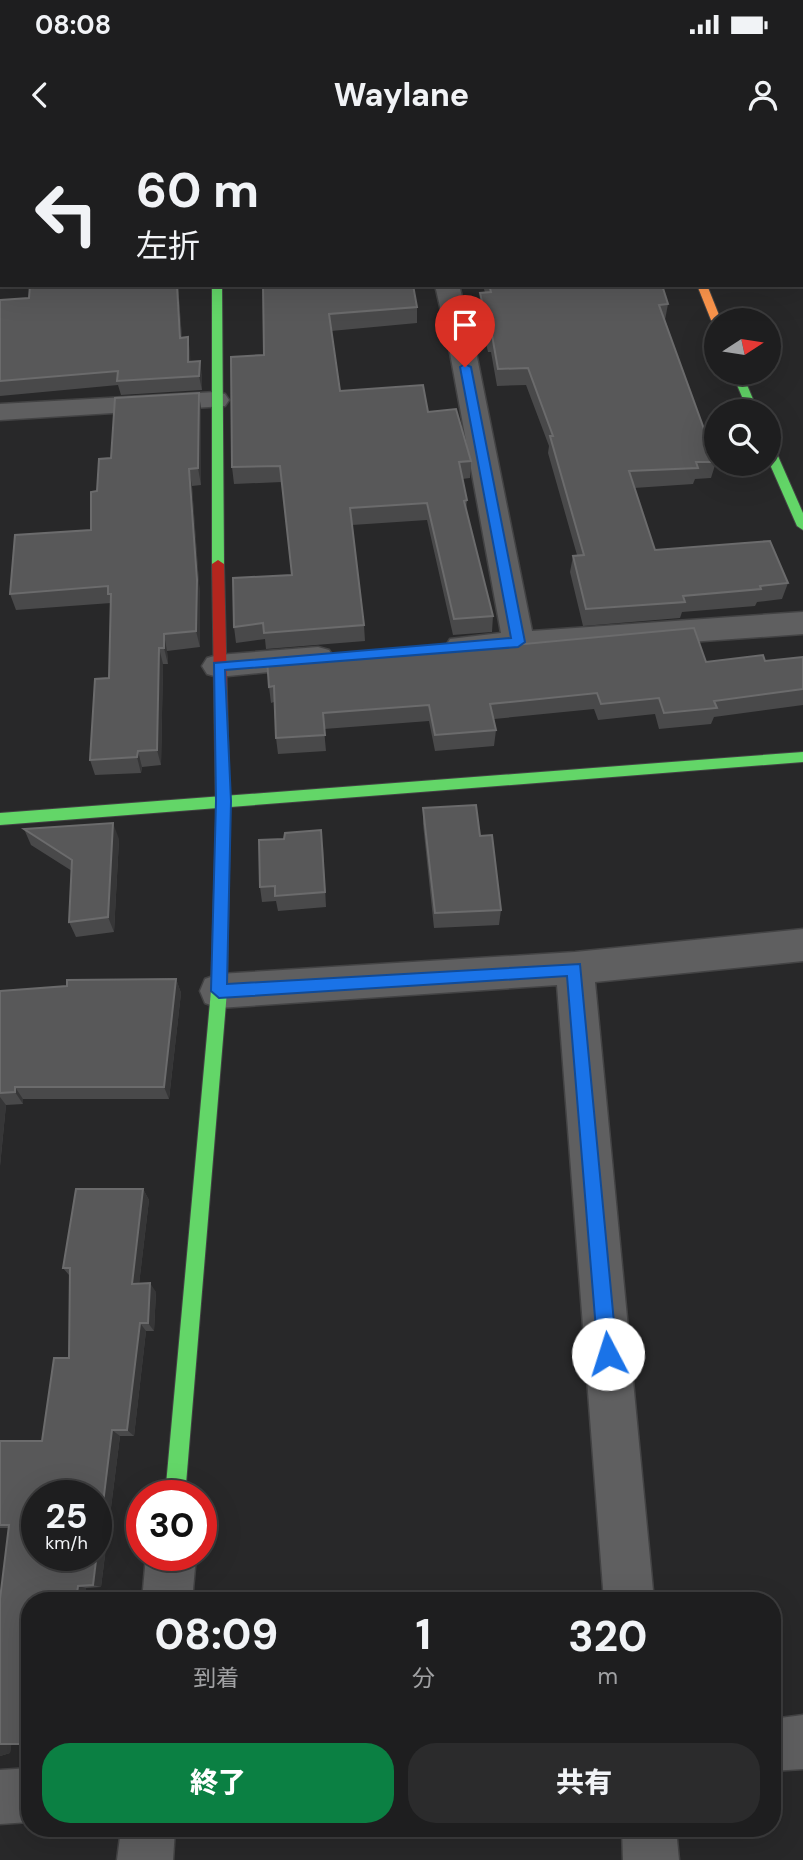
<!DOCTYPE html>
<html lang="ja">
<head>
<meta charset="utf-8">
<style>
	:root { --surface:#1e1e1f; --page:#2b2b2c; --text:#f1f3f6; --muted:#a1a2a4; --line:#3c3c3d; --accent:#0b8043 }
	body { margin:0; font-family:"DM Sans","Noto Sans JP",sans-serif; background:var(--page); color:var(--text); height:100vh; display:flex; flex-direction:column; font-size:26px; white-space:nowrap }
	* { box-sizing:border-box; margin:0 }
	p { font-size:23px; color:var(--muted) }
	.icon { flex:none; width:38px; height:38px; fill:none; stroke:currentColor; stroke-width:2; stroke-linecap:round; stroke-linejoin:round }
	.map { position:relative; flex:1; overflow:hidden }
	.panel { position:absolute; left:21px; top:1452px; width:760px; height:245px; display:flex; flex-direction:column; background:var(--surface); border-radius:28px; box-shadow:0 7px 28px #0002,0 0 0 2px var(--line) }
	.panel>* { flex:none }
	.banner { position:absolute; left:0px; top:0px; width:803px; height:147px; box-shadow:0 7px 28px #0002,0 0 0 2px var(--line); background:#1e1e1f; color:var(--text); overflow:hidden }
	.needle { width:46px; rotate:78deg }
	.controls { position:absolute; left:704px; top:168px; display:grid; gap:14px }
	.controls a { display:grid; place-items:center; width:77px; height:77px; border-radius:50%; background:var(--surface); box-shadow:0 7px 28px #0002,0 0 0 2px var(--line); font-size:35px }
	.speed { position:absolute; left:21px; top:1340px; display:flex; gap:14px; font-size:35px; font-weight:700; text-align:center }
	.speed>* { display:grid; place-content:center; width:91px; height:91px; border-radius:50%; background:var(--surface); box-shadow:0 7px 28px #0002,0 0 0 2px var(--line); line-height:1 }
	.speed small { font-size:18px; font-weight:400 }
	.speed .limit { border:10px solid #d22; background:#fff; color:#111 }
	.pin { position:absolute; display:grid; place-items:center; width:60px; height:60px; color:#fff; margin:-72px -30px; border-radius:50% 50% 50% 0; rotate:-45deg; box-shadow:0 0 7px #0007 }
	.pin .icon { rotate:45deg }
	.me { position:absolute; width:77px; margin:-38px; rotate:355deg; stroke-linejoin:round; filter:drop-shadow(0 0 5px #0008) }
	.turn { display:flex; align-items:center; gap:24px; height:147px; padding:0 21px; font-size:32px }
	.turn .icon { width:91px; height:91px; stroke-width:2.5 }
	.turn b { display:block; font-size:49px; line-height:60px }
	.eta { display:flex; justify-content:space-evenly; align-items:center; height:119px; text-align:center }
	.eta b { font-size:42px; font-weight:800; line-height:49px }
	.action { display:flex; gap:14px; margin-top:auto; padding:14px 21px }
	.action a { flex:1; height:80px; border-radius:28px; background:var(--accent); color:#fff; font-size:28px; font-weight:800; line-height:80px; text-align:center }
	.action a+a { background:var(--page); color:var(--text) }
	.status { display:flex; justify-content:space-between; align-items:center; height:49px; padding:0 35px; background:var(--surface); direction:ltr }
	.status svg { height:19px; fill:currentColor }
	header { display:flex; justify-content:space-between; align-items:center; height:91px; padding:0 21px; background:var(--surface); font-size:32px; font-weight:800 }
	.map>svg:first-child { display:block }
</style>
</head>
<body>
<div class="status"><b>08:08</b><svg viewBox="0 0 49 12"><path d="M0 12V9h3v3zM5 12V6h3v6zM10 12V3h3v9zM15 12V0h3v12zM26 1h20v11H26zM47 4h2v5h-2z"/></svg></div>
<header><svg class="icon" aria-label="back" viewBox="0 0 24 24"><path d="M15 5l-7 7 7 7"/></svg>Waylane<svg class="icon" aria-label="person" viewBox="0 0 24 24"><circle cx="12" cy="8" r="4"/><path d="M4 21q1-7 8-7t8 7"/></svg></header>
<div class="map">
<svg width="803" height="1720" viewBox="0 0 803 1720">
	<rect width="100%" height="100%" fill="#282829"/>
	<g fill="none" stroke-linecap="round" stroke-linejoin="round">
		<path fill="#19132c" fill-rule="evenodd" d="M554 0H622L623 2H556Z
			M802 4H803V32H802Z"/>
		<defs>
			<path id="street" d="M435 145H459L474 202 532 491 803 472V494L461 518 450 515 445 507 450 499 501 493 448 202Z
				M216 252 225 254 229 260 225 266 0 280V264Z
				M318 507 329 510 334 518 329 526 218 537 207 534 202 526 207 518 218 515Z
				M803 789V821L595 842 654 1461H604L557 845 219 868 205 863 200 851 205 839 219 834 575 812Z
				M146 1416H196L192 1461H142Z
				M803 1575V1629L772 1631V1579Z
				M30 1628V1682L0 1684V1630Z
				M121 1689H175L173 1720H117Z
				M622 1689H676L679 1720H623Z"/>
			<path id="fast" d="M642 0H650L651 2H642Z
				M212 145H222L224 424 218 428 212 424Z
				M732 233H742L758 271H748Z
				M768 304 774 307 803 373V390L797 386 768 320Z
				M803 612V622L0 685V673Z
				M223 673 230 679 227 851 185 1356H165L211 851 216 679Z"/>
			<path id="slow" d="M697 145H707L721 180H716V183L711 180Z"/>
			<path id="jam" d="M218 420 224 424 230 679 223 685 216 679 212 424Z"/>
		</defs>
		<use href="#street" stroke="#434344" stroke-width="3"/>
		<use href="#fast" stroke="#434344" stroke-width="2"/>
		<use href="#slow" stroke="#434344" stroke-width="2"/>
		<use href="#jam" stroke="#434344" stroke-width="2"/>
		<use href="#street" fill="#5f5f60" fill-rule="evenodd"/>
		<use href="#fast" fill="#63d668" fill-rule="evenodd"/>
		<use href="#slow" fill="#ff974d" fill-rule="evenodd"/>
		<use href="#jam" fill="#b3261e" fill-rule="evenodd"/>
	</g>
	<path fill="#49494a" d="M802 56H803V140H802Z
		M30 145H178L182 198 188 197 190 222 202 235V250L121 255 118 245 0 256V160L29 158Z
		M263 145 417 167V183L331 191 340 251 428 272 471 321 470 338 462 339 467 360 466 371 493 476 492 492 453 495 427 380 352 385 364 485 365 501 266 509 265 499 236 503 234 487 292 435 282 342 234 344 232 327 264 215Z
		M483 145H662L668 164 665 180 716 322 711 338 695 339 693 344 634 348 655 410 788 443 782 459 757 462 755 466 682 472 680 478 583 486 570 432 573 416 577 415 548 313 549 306 526 245 497 246 491 212H488L479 170 480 153H485Z
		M199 253 201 270V345L192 346 200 457V507L167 511 168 524H163L161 625 142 627 141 633 95 635 90 620 109 538 111 463 16 470 10 454 91 390 97 351 111 318Z
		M514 505 706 522 765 521 803 517V565L714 577 711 584 659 589 655 574 598 580 594 569 494 579 496 590 494 606 435 611 429 581 324 589 326 611 278 614 276 598 274 562 271 563 269 547Z
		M423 668 501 770 499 785 434 788 423 684Z
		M24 689 119 699 114 792 76 797 69 782 72 731 31 705Z
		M323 706 326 767 278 771 276 761 262 762 260 747Z
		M176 839 181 853 169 959H23V964L6 965 0 1026V851Z
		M143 1049 149 1060 139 1144 156 1152 154 1191H146L134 1296H120L101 1447 86 1448 85 1461H30L10 1613 0 1616V1459L9 1388H0V1301H42L69 1218V1135L63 1128Z"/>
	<path fill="#363637" d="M177 145H178L183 212 180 198Z
		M188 197 190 211 191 236 188 222Z
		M200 221 202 235V250L199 236Z
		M199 253 201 270V345L198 328Z
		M189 329 192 346 200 457V507L196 491Z
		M164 494 167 511 168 524 164 508Z
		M159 508 163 524 161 625 157 610Z
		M138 611 142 627 141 633 137 617Z
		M113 683 119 699 114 792 108 777Z
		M176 839 181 853 169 959 164 947Z
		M15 947 23 959V964L15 952Z
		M0 957 6 965 0 1026Z
		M143 1049 149 1060 138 1153 132 1144Z
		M150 1143 156 1152 154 1191 148 1183Z
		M140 1183 146 1191 134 1296 127 1290Z
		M112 1290 120 1296 101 1447 93 1445Z
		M78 1446 86 1448 85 1461H76Z
		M12 1601 10 1613 0 1616V1604Z"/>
	<path fill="#585859" stroke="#6b6b6c" stroke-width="2" fill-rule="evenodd" d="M66 0H179V2H66Z
		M802 56H803V117L802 114Z
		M30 145H177L180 198 188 197V222L200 221 199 236 117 241 118 231 0 241V160L29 158Z
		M263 145H413L417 167 329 174 340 251 423 245 428 272 456 269 471 321 459 322 467 360 464 361 493 476 454 479 427 363 350 368 364 485 264 493 263 483 234 487 233 438 292 435 280 326 232 327 231 217 264 215Z
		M489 145H662L668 164 659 165 716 322H696L698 328 629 331 655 410 770 401 788 443 760 446 761 449 683 456 685 462 586 469 573 416 584 415 550 296H553L528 228 498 229 492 195H490L480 153 491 152Z
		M199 253 198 328 189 329 197 440 196 491 164 494V508H159L157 610 138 611 137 617 90 620 95 539 109 538 111 454H108V446L10 454 15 395 91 390V352L97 351 99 319 111 318 115 258Z
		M694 488 706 522 763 515 765 521 803 517V549L714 561 717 568 664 573 659 558 601 564 597 553 490 564 496 590 435 595 429 565 323 573 325 595 276 598 274 546 269 547 267 519 513 502 514 505Z
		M476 665 480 696 492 695 501 770 435 773 423 668Z
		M113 683 108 777 69 782 72 720 24 689Z
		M321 690 325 752 275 756V746L260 747 259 700 284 699 285 693Z
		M176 839 164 947H15V952L0 953V851L67 846V840Z
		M76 1049H143L132 1144 150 1143 148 1183H140L127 1290H112L93 1445 78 1446 76 1461H30V1604H0V1605V1459L9 1385H0V1301H42L54 1218H69L70 1128H63ZM37 1356H96V1416H37Z"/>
	<path fill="#1a73e8" stroke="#114b97" stroke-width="2" d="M465 224 471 227 525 502 518 507 225 530 231 661 227 844 580 824 617 1214 614 1220 608 1223 601 1220 598 1214 567 836 219 858 211 851 216 661 214 523 511 498 460 227Z"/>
</svg>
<div class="controls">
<a><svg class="needle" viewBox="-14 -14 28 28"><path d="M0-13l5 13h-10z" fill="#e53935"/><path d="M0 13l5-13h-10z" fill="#a1a2a4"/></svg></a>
<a><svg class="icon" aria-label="search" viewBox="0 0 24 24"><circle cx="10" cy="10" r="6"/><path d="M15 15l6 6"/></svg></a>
</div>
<div class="speed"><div>25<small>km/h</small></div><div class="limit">30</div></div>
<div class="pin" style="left:465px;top:227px;background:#d93025"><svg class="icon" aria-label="arrive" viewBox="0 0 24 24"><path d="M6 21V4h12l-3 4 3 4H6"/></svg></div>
<svg class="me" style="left:608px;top:1214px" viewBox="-20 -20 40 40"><circle r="19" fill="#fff"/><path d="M0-13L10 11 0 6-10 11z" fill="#1a73e8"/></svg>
<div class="banner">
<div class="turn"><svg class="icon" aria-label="left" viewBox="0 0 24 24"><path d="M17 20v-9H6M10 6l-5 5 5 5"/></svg><div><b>60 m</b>左折</div></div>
</div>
<section class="panel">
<div class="eta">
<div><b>08:09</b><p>到着</p></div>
<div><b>1</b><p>分</p></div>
<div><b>320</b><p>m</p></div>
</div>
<div class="action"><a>終了</a><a>共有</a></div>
</section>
</div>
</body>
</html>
